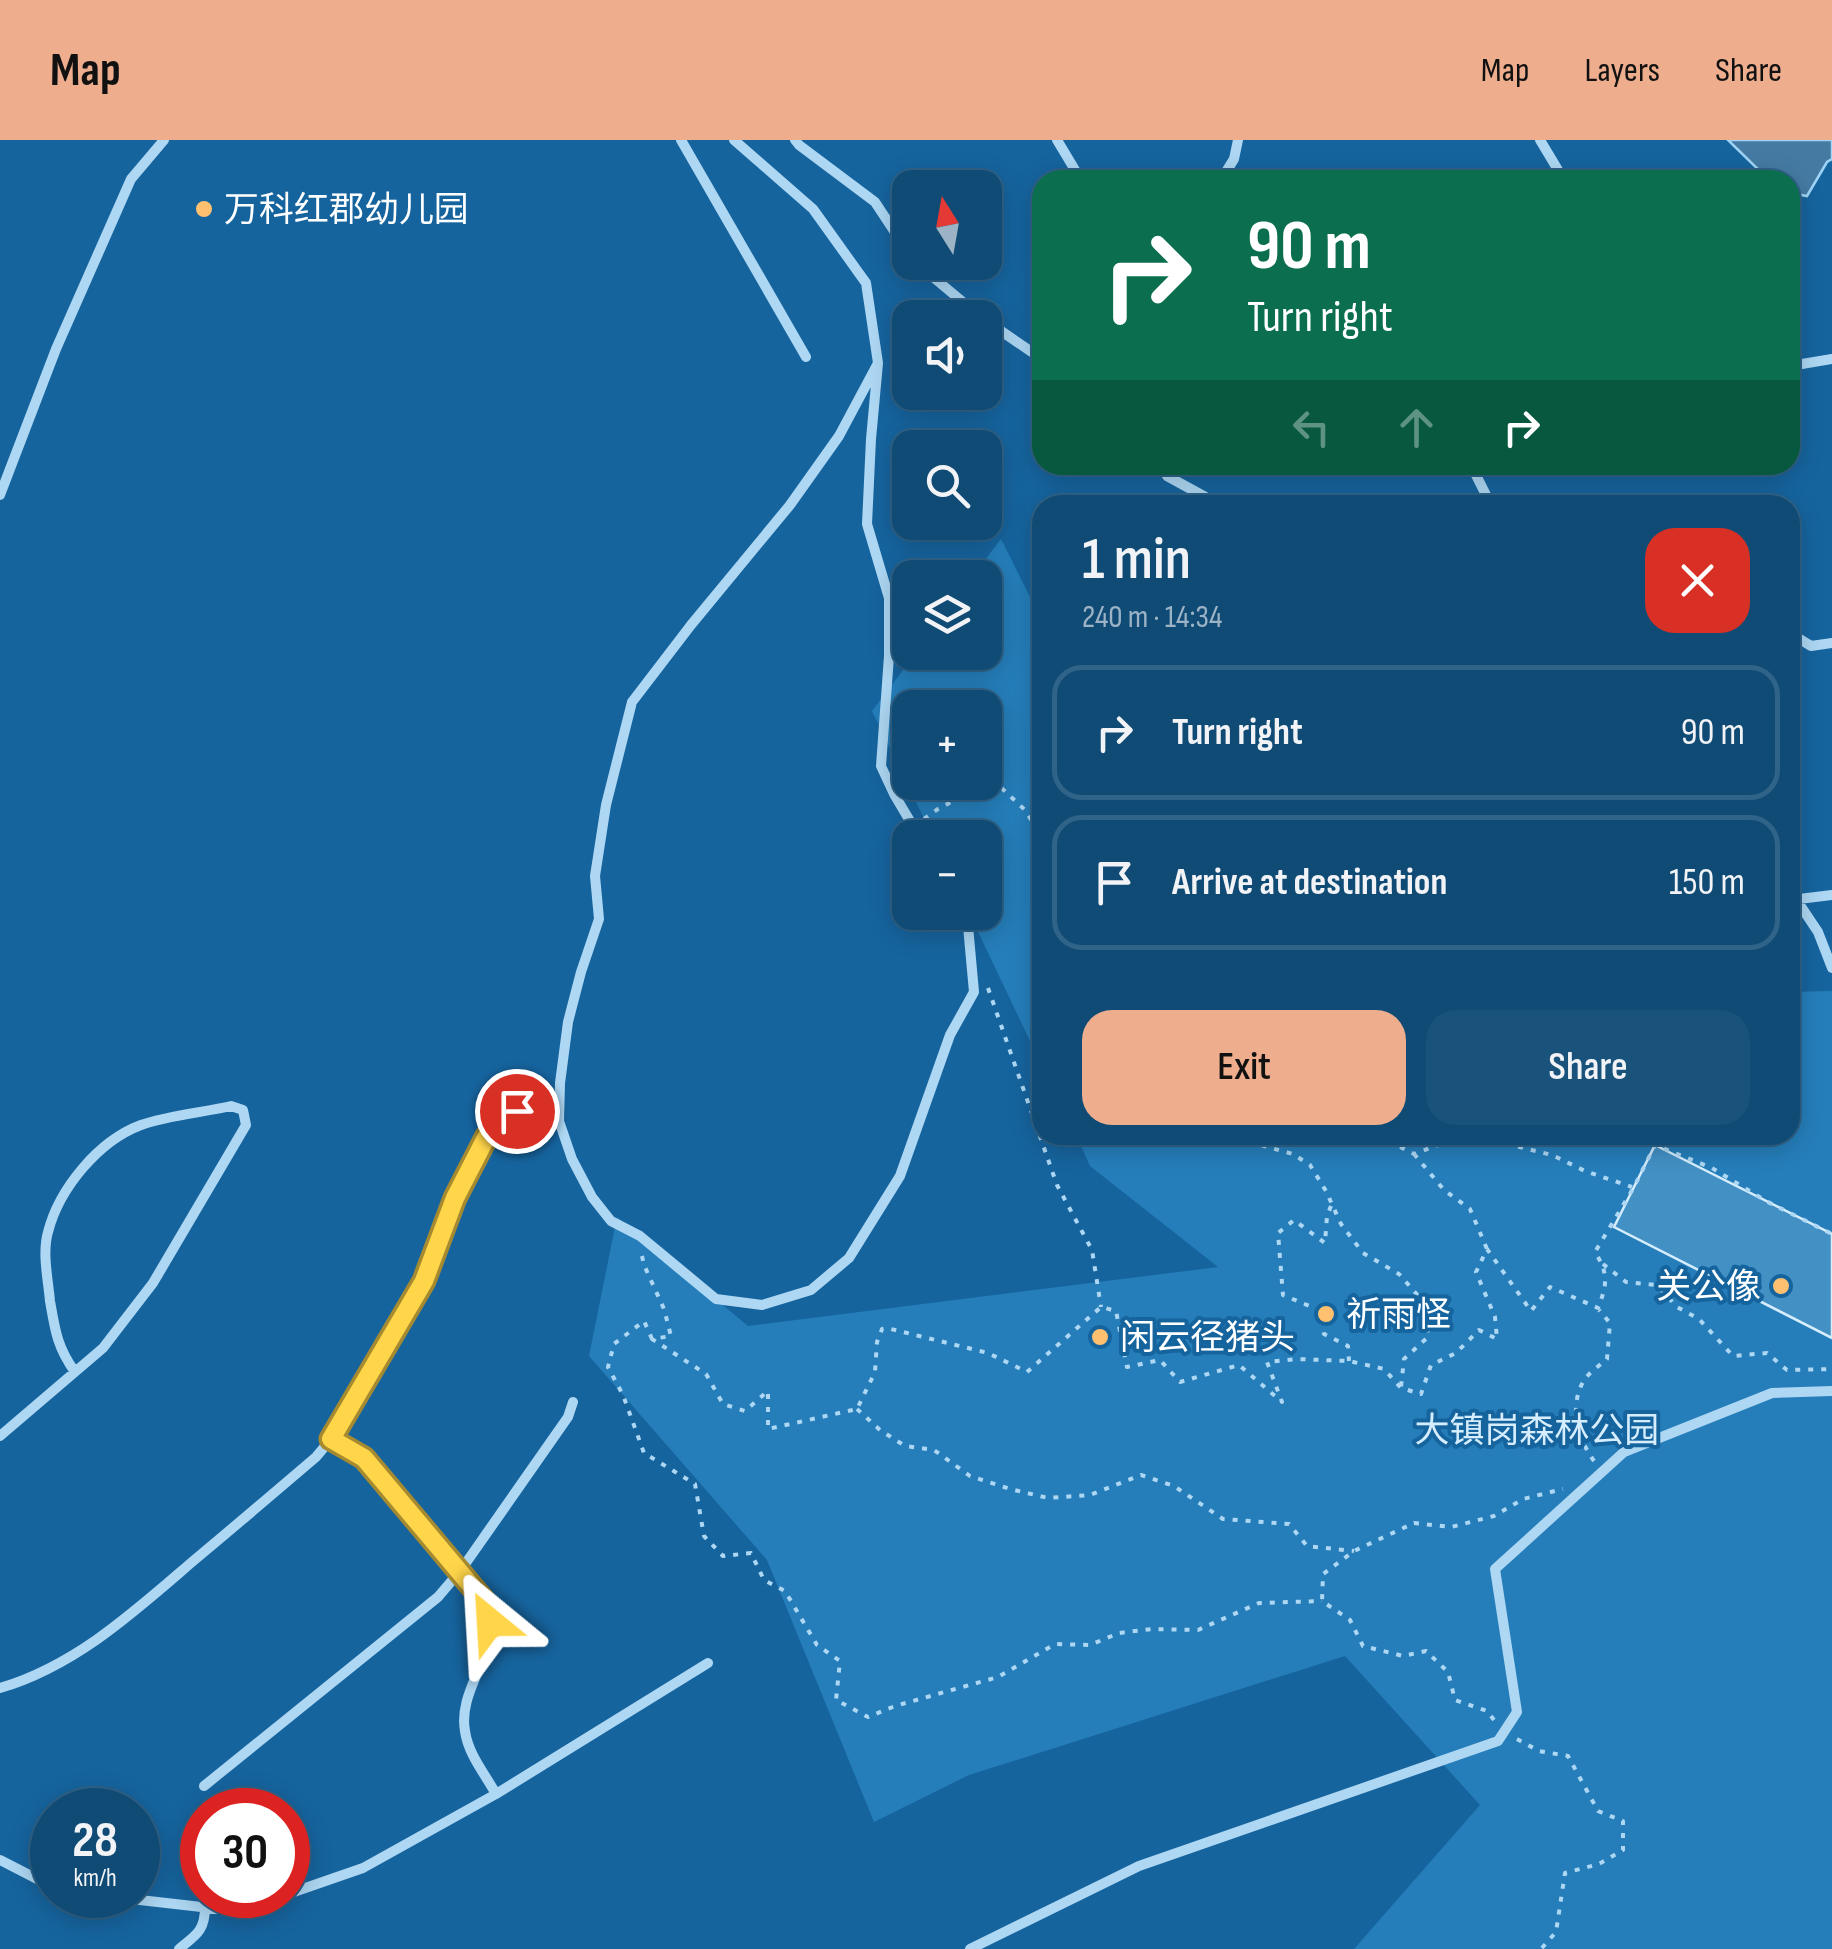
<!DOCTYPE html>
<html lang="en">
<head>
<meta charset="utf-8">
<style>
	:root { --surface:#104b76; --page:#19527b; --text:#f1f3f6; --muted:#9cb3c5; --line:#306388; --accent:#eead8d }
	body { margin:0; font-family:"Sofia Sans Condensed","Noto Sans SC",sans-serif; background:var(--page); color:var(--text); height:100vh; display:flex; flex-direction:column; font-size:38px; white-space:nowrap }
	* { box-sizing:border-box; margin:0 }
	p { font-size:32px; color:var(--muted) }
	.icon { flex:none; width:55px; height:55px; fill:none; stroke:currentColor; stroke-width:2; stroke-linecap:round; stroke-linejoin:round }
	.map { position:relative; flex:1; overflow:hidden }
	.sheet { position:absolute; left:1032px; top:355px; width:768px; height:650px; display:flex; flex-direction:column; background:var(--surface); border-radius:30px; box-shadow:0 5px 25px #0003,0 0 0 2px var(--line) }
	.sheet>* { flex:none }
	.guide { position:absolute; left:1032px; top:30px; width:768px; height:305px; border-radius:30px; box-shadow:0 5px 25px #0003,0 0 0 2px var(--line); background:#0b6e4f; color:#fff; overflow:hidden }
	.needle { width:65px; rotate:349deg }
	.fabs { position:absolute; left:892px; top:30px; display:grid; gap:20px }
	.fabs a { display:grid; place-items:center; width:110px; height:110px; border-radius:20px; background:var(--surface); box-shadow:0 5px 25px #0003,0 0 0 2px var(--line); font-size:50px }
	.speed { position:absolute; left:30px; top:1648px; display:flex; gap:20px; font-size:50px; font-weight:700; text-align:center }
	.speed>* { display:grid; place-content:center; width:130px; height:130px; border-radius:50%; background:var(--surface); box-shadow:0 5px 25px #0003,0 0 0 2px var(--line); line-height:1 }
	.speed small { font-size:25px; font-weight:400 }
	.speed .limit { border:15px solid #d22; background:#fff; color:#111 }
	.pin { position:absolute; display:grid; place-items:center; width:85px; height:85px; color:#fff; margin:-42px; border:5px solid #fff; border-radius:50%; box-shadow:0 2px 10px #0007 }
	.me { position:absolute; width:110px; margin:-55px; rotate:333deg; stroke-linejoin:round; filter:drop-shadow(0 0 8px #0008) }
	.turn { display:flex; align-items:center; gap:35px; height:210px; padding:0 50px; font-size:45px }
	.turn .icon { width:130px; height:130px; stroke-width:2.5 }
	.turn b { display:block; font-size:70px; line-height:85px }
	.lanes { display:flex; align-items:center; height:95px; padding:0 50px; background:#0003; justify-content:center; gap:50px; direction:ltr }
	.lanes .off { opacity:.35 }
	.round { display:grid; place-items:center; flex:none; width:105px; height:105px; border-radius:30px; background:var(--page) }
	.head { display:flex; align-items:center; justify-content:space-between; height:170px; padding:0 50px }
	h1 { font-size:60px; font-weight:600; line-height:75px }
	.primary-button { display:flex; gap:20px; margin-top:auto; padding:20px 50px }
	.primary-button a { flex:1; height:115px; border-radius:30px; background:var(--accent); color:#111; font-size:40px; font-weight:600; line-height:115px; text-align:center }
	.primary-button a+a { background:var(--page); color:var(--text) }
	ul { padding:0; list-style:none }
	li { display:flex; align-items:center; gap:30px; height:135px; margin:0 20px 15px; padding:0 30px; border:5px solid var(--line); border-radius:30px }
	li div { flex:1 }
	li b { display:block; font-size:38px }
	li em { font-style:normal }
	header { display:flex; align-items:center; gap:60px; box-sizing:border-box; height:140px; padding:0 50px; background:var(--accent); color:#111 }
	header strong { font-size:48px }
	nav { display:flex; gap:55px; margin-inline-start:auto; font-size:35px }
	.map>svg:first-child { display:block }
</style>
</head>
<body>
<header>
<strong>Map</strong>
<nav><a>Map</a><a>Layers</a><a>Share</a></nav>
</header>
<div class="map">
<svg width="1832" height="1809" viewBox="0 0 1832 1809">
	<rect width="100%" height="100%" fill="#16649e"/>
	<path fill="#257eba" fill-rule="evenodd" d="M1001 399 1042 481V926L969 773 985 772V698L933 697 872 571 916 513 985 512V438L972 437ZM910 568H985V642H910Z
		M1832 851V1809H1354L1480 1665 1345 1516 969 1635 874 1682 767 1420 589 1216 617 1077 748 1186 1218 1127 1090 1026 1076 995H1790V852Z"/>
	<path fill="#457ba3" stroke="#a0d4f6" stroke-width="2.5" d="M1728 0H1832V19L1827 22 1807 56 1790 53V40H1769Z"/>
	<path fill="#4390c5" stroke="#d5edfd" stroke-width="2.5" d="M1655 1005 1832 1094V1198L1614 1087Z"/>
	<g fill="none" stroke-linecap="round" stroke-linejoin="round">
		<path stroke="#add7f3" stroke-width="4" stroke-dasharray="5 8" stroke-linecap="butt" d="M924 679 938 669 993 640 1025 670 1042 697
			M988 848 1057 1045 1092 1110 1101 1167
			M1224 995 1293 1014 1310 1025 1326 1051 1341 1084 1363 1113 1399 1134 1420 1158 1429 1196 1404 1219 1401 1247
			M1377 995 1414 1014 1465 995
			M1481 995 1503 1003 1552 1015 1585 1031 1632 1047
			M1414 1014 1444 1050 1470 1069 1487 1109
			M1331 1066 1327 1076 1325 1103 1294 1080 1278 1093 1283 1155 1319 1170 1324 1194 1348 1206 1349 1221
			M642 1116 644 1125 664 1169 671 1196 652 1199 706 1234 723 1264 745 1271 768 1251V1289L857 1269 875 1232 877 1202 882 1189 887 1188 988 1213 1027 1232 1101 1167 1116 1171 1127 1227 1160 1220 1180 1242 1239 1225 1282 1262 1267 1222 1297 1219 1349 1221 1384 1229 1401 1248 1421 1254 1431 1225 1456 1213 1479 1190 1497 1199 1495 1177 1476 1132 1487 1109 1531 1171 1550 1147 1598 1168C1607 1145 1609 1134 1595 1112L1634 1047 1655 1005 1712 1028 1766 1061 1832 1094
			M1603 1124 1626 1142 1657 1145 1677 1167 1699 1179 1733 1216 1767 1213 1787 1230 1832 1229
			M652 1199 644 1181 614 1204 608 1227 623 1255 644 1313 695 1344 704 1396 723 1416 751 1413 764 1440 785 1451 817 1505 840 1521 836 1560 868 1577 895 1566 998 1537 1055 1504 1090 1505 1119 1493 1152 1489 1198 1490 1259 1463 1322 1461
			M857 1269 880 1290 905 1306 934 1310 970 1336 1010 1349 1048 1358 1090 1355 1141 1335 1174 1346 1223 1379 1289 1384 1307 1406 1354 1411
			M1594 1321C1578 1299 1569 1267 1583 1242 1588 1233 1599 1226 1607 1219L1610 1183 1599 1170
			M1494 1580 1487 1571 1455 1560 1448 1532 1426 1511 1403 1516 1363 1506 1350 1480 1322 1461 1323 1434 1354 1411 1414 1383 1451 1387 1494 1376 1523 1359 1563 1349
			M1517 1599 1539 1611 1568 1616 1598 1671 1623 1681V1710L1599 1724 1565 1733 1556 1792 1541 1809"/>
		<path stroke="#add7f3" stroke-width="10" d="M681 0 806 217
			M734 0 813 69 866 143 878 223 871 299 867 384 889 458V516L881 626 894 654 920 698
			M795 0 799 5 875 62 910 115
			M1057 0 1081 40
			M1540 0 1564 40
			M1221 40 1234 19 1238 0
			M915 122 982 178
			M985 180 1042 219
			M878 223 839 296 790 365 691 485 632 562 606 665 595 736 599 779 581 832 568 882 560 943 559 981 572 1019 592 1057 611 1081 640 1096 716 1159 762 1165 811 1150 849 1118 900 1036 950 895 974 852 968 786 961 772
			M1790 226 1832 219
			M1162 325 1167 336 1220 365
			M1471 325 1491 365
			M0 355 56 209 131 39 164 0
			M1790 493 1811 506 1832 503
			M1796 759 1818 792 1832 828
			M1791 760 1832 755
			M0 1296 103 1208 153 1143 246 985 243 970 231 966C205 972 165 976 141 985 98 1001 59 1049 48 1092 42 1113 48 1139 50 1161 55 1190 57 1207 75 1232
			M331 1299 364 1318 484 1461C488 1474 490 1486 488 1500 483 1531 459 1558 465 1591 468 1614 485 1634 496 1654
			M0 1548C75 1526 134 1472 192 1422 234 1387 275 1352 316 1317L331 1299 425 1141 455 1058 487 995 517 971
			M204 1646 438 1457 461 1430 568 1277 573 1262
			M0 1720 43 1742 52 1744
			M288 1754 363 1728 496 1654 708 1523
			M96 1755 219 1769 286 1755
			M179 1809C196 1795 205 1791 205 1767
			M970 1809 1139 1726 1498 1601 1517 1572 1495 1429 1624 1312 1772 1253 1832 1251"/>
	</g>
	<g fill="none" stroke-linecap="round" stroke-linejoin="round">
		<defs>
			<path id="route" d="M490 1482 484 1461 364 1318 331 1299 424 1141 455 1058 487 996 517 971"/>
		</defs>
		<use href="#route" stroke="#a68a30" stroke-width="25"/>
		<use href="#route" stroke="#ffd54a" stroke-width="18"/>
	</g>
	<g fill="#ffc16f" stroke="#16649e" stroke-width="4">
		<circle cx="204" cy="69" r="10"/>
		<circle cx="1781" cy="1146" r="10"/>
		<circle cx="1326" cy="1174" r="10"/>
		<circle cx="1100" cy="1197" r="10"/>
	</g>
	<g text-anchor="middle" stroke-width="8" stroke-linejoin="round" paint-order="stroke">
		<g font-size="35" fill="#fff" stroke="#16649e" text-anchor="start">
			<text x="224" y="81">万科红郡幼儿园</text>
			<text x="1761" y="1158" text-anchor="end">关公像</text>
			<text x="1346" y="1186">祈雨怪</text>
			<text x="1120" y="1209">闲云径猪头</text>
		</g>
		<g font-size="35" fill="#d5edfd" stroke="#16649e">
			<text x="1537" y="1302">大镇岗森林公园</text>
		</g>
	</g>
</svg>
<div class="fabs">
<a><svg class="needle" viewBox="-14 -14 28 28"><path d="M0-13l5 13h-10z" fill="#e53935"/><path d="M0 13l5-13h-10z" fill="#9cb3c5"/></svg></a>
<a><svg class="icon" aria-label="sound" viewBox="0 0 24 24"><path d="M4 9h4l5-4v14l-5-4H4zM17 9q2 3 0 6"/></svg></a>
<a><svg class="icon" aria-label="search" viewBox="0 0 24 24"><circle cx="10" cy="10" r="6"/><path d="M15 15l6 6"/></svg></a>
<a><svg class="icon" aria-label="layers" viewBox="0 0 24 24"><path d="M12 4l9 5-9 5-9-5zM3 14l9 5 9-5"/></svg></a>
<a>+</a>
<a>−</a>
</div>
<div class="speed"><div>28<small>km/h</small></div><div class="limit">30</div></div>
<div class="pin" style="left:517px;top:971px;background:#d93025"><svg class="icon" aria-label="arrive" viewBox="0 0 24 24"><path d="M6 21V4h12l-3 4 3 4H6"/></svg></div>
<svg class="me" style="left:490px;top:1482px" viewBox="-20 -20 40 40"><path d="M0-17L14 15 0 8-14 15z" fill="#ffd54a" stroke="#fff" stroke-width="4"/></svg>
<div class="guide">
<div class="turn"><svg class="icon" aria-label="right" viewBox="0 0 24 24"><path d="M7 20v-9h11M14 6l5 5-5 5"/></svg><div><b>90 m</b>Turn right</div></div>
<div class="lanes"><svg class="icon off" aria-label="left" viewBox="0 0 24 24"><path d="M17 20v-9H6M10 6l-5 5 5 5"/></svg><svg class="icon off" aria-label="ahead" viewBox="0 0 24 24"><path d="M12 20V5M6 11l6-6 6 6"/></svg><svg class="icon" aria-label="right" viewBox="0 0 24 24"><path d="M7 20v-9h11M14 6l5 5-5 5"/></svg></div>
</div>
<section class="sheet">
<div class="head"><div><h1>1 min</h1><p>240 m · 14:34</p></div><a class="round" style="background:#d93025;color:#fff"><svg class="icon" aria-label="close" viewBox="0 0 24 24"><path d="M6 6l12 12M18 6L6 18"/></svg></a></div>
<ul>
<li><svg class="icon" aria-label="right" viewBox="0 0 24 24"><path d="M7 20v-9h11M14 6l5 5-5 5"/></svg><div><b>Turn right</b></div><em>90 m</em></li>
<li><svg class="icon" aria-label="arrive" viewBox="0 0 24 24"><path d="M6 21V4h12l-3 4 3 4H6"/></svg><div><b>Arrive at destination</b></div><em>150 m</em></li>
</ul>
<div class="primary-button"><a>Exit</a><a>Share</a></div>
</section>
</div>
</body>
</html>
